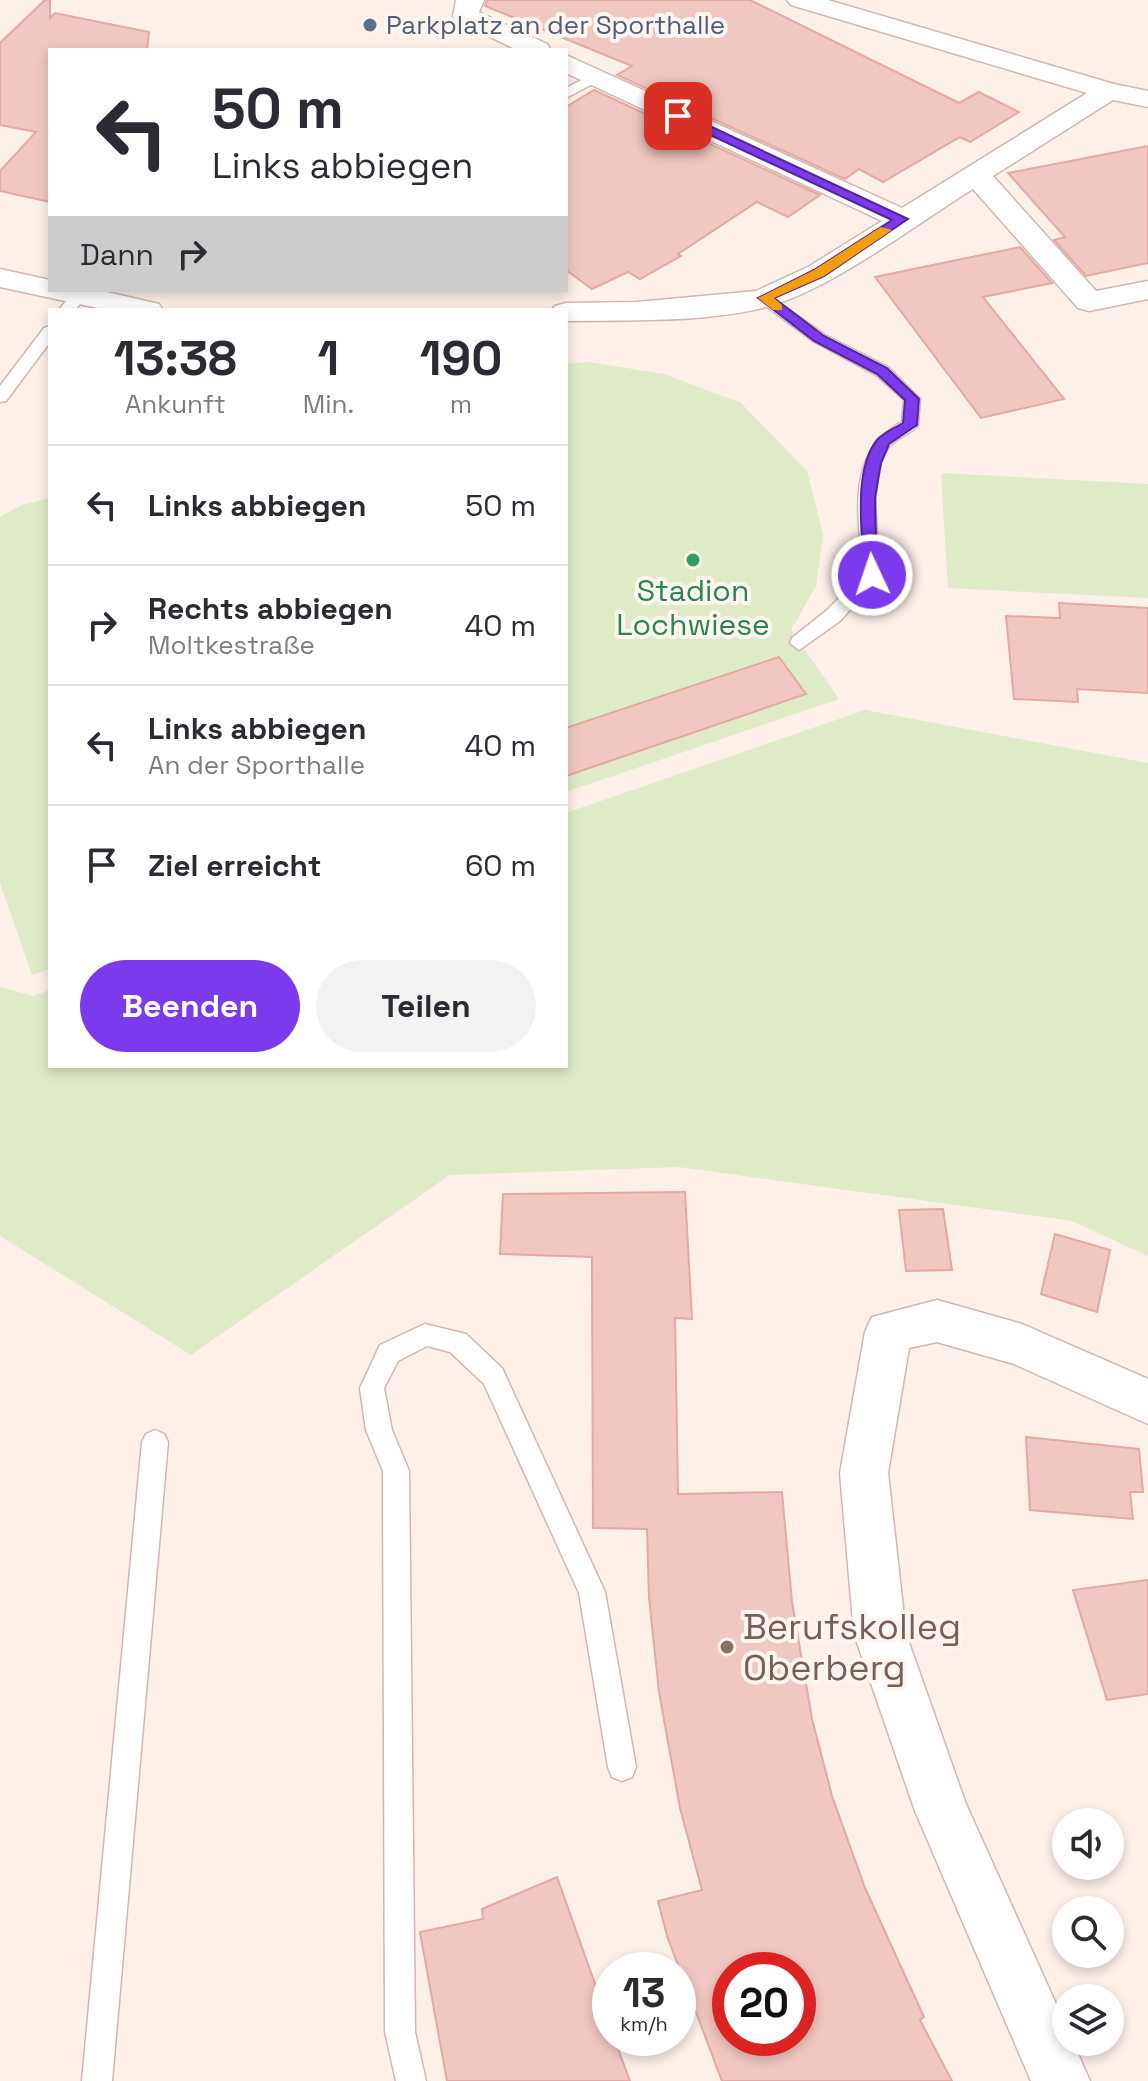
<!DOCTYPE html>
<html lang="de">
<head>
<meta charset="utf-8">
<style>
	:root { --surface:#fff; --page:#f2f2f3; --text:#2b2b33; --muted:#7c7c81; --line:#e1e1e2; --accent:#7c3aed }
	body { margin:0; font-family:"Space Grotesk",sans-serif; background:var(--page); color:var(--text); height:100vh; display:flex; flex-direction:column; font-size:30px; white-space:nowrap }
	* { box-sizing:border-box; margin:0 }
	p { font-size:26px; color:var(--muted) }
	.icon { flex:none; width:44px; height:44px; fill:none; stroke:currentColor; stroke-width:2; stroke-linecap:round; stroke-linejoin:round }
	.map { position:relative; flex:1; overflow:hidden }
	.sheet { position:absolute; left:48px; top:308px; width:520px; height:760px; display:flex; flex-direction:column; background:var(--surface); border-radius:0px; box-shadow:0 4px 12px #0003 }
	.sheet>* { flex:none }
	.hud { position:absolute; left:48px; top:48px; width:520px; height:244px; border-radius:0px; box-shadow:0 4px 12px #0003; background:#fff; color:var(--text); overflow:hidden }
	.controls { position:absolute; left:1052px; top:1808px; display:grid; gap:16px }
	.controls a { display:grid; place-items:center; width:72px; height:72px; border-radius:50%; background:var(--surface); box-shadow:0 4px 12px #0003; font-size:40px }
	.speed { position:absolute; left:592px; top:1952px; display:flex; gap:16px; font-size:40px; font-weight:700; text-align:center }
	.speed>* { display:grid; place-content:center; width:104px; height:104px; border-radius:50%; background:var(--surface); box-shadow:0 4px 12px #0003; line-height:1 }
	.speed small { font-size:20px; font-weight:400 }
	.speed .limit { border:12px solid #d22; background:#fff; color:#111 }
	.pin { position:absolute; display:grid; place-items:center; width:68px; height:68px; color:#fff; margin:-34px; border-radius:16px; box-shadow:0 4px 12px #0006 }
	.me { position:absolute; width:88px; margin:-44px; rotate:357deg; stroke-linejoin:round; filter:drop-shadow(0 0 6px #0008) }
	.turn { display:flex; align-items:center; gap:28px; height:168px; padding:0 32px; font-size:36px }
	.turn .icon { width:104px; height:104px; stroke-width:2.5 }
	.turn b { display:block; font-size:56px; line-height:68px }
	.then { display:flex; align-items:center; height:76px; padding:0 32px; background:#0003; gap:16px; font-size:30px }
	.eta { display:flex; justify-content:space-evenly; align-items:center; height:136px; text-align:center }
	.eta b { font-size:48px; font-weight:800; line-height:56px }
	.primary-button { display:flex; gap:16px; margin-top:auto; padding:16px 32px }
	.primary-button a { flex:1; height:92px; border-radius:48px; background:var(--accent); color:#fff; font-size:32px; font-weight:800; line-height:92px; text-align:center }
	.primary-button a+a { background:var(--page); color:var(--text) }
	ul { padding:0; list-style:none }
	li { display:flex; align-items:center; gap:24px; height:120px; padding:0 32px; border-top:2px solid var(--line) }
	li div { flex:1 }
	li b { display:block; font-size:30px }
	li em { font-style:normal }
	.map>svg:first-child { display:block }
</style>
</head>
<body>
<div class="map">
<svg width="1148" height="2081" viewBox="0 0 1148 2081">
	<rect width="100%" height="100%" fill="#fcf0e9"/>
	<path fill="#dfeac7" d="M589 362 664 374 741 403 807 471 823 534 816 586 791 630 839 699 566 792V364Z
		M941 473 1148 484V598L948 588Z
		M50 498V969L32 975 0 883V517L22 505Z
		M865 710 1148 763V1256L1072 1221 679 1167 450 1175 191 1355 0 1236V987L33 996 50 990V1066H566V813Z"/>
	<path fill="#f1c7c1" stroke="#e4a9a1" stroke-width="2" fill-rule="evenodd" d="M45 0H50V18L55 13 149 32 147 50H50V202L0 191V171L36 132 0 125V43Z
		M487 0H750L959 103 979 92 1019 112 970 142 960 137 883 182 859 169 845 179 617 75 632 66 485 6Z
		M594 90 820 195 788 217 757 202 678 254 681 256 640 279 628 272 592 289 566 270V107Z
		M1148 146V263L1086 276 1054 240 1065 237 1008 173Z
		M1020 247 1052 283 983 297 1064 399 981 418 875 277Z
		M1059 603 1148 608V693L1077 689 1078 702 1014 699 1006 616 1060 618Z
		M779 657 806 694 566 776V728Z
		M685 1192 692 1319 675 1318 678 1494 782 1492 792 1602 812 1719 832 1796 865 1888 924 2017 920 2020 952 2081H722L667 1936 658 1901 702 1890 680 1808 659 1692 649 1597 647 1529 593 1528 592 1257 500 1254 503 1194ZM730 1970H798V2038H730Z
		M943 1209 952 1270 906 1271 899 1210Z
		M1055 1234 1110 1250 1097 1312 1041 1294Z
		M1026 1437 1139 1449 1143 1492H1130L1133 1519 1030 1510Z
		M1148 1580V1694L1107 1700 1073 1590Z
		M557 1877 610 2026V2038H614L630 2081H447L420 1932 483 1919 482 1909Z"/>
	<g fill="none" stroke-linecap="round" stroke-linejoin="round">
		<defs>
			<path id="lane" d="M595 73 602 77 600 80 566 98V88Z
				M79 290 87 295 75 310H59L73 292Z
				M765 293 825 335 888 367 920 399 918 425C910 435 896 437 888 448 867 478 878 540 881 575L840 621 799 650 790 643 792 638 826 611 863 574C859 519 844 452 902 422L904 400 876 375 813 341 759 301V295Z
				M50 326V342L6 401 0 402V386L44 328Z
				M425 1324 466 1334 502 1368 605 1592 636 1767 632 1777 622 1781 612 1777 608 1767 579 1593 484 1384 450 1352 427 1346 398 1361 384 1388 392 1430 409 1471 415 2032 426 2081H396L385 2032 383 1471 366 1430 360 1388 380 1345Z
				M155 1430 164 1434 168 1442 112 2081H82L142 1442 146 1434Z"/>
			<path id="street" d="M456 0H484L479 12 547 44 551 50H517L457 21 453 16Z
				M787 0H828L1114 84 1148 91V107L1113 100 993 176 1096 291 1148 281V299L1089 311 1078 308 973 189C916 224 836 286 773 305 715 323 627 320 566 321V310H552L555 306 566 303 637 302 756 291 808 267 882 221 566 73V55L902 208 1087 93 791 5Z
				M0 269 50 280V290H98L159 304 163 310H107L0 287Z
				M937 1300 1022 1324 1148 1379V1424L1014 1364 937 1342 909 1348 888 1473 906 1634 966 1804 1066 2026V2042H1073L1090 2081H1031L915 1811 854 1634 840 1473 865 1332 872 1317Z"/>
		</defs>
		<use href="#lane" stroke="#d1b7b1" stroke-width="3"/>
		<use href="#street" stroke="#d1b7b1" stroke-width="3"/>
		<use href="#lane" fill="#fff" fill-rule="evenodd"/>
		<use href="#street" fill="#fff" fill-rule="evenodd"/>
	</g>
	<path fill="#7c3aed" stroke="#51269a" stroke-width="2" d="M674 113H682L908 219 824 276 774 298 824 336 887 368 919 399 917 425 889 444 881 463 875 498 877 578 872 580 864 575C863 537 852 471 877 440 883 433 895 428 903 423L905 400 877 374 814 341 758 298 814 270 892 220 674 118Z"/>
	<path fill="#f59e0b" d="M881 227 892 230 824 276 774 298 782 305V310H773L758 298 814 270Z"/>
	<circle fill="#5c6f8a" stroke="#fff5f0" stroke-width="3" cx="370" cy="25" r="8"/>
	<circle fill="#2e9e5b" stroke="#fff5f0" stroke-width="3" cx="693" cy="560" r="8"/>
	<circle fill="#8d6e63" stroke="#fff5f0" stroke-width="3" cx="727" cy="1647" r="8"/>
	<g text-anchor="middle" stroke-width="8" stroke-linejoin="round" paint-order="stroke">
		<g font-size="26" fill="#4e5e75" stroke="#fff5f0" text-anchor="start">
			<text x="386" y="34">Parkplatz an der Sporthalle</text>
		</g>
		<g font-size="30" fill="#27864d" stroke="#fff5f0">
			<text x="693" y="601">Stadion<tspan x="693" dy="34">Lochwiese</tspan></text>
		</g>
		<g font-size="36" fill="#785e54" stroke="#fff5f0" text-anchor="start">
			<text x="743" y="1639">Berufskolleg<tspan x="743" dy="41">Oberberg</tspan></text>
		</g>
	</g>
</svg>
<div class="controls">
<a><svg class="icon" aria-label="sound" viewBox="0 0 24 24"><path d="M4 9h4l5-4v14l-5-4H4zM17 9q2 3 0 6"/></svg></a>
<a><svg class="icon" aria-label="search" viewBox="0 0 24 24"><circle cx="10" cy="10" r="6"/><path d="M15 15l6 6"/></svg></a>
<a><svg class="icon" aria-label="layers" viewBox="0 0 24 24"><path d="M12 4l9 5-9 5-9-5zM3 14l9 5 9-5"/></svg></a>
</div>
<div class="speed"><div>13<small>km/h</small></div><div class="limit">20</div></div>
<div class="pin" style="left:678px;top:116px;background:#d93025"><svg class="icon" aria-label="arrive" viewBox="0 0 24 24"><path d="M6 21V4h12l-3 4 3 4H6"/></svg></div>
<svg class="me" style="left:872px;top:575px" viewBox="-20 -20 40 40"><circle r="17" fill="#7c3aed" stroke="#fff" stroke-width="3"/><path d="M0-11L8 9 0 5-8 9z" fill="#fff"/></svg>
<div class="hud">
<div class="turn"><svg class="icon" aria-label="left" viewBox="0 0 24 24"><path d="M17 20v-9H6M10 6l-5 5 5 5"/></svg><div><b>50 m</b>Links abbiegen</div></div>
<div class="then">Dann<svg class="icon" aria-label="right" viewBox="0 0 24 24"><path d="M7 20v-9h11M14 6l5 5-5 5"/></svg></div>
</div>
<section class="sheet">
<div class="eta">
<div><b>13:38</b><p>Ankunft</p></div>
<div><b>1</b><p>Min.</p></div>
<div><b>190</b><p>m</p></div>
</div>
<ul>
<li><svg class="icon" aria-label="left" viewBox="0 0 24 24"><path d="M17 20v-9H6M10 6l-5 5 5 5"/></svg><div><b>Links abbiegen</b></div><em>50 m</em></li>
<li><svg class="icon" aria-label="right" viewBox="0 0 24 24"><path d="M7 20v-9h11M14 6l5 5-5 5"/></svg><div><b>Rechts abbiegen</b><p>Moltkestraße</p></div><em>40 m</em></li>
<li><svg class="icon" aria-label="left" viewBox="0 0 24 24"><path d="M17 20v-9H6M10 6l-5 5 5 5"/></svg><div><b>Links abbiegen</b><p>An der Sporthalle</p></div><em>40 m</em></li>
<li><svg class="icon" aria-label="arrive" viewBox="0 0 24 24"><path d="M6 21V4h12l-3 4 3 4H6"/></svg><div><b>Ziel erreicht</b></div><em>60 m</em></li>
</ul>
<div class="primary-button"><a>Beenden</a><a>Teilen</a></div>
</section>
</div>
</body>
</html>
